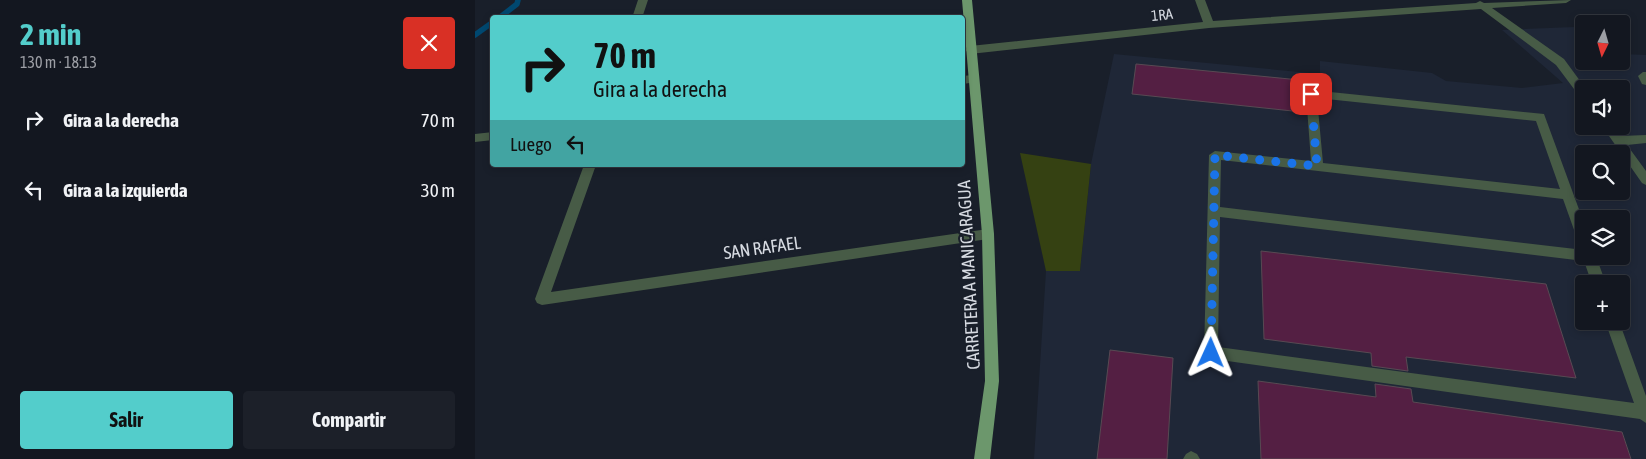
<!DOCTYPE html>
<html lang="es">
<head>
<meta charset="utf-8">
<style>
	:root { --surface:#131720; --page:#1c2029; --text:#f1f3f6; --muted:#9d9fa5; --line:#32363e; --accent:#53cdcb }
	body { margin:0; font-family:"Asap Condensed",sans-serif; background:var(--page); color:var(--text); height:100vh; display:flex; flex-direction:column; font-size:19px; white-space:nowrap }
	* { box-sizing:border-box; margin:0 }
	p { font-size:16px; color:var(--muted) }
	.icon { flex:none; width:28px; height:28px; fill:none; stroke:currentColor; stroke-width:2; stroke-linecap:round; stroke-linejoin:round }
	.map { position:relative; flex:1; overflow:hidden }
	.details { display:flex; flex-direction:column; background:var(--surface); width:475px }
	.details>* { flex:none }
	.hud { position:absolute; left:15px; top:15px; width:475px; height:152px; border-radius:5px; box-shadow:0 2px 8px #0003,0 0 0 1px var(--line); background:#53cdcb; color:#111; overflow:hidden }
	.needle { width:32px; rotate:185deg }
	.controls { position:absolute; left:1100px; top:15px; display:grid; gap:10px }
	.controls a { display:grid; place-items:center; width:55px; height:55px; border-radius:5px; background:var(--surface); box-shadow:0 2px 8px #0003,0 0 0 1px var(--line); font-size:25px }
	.pin { position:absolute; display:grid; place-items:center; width:42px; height:42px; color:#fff; margin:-21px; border-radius:10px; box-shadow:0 2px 8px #0006 }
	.me { position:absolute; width:55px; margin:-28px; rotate:1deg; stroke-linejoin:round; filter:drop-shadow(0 0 4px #0008) }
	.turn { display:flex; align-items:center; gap:18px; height:105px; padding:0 20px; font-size:22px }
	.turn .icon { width:65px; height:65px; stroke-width:2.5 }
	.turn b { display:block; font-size:35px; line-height:42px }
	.then { display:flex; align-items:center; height:48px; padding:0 20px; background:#0003; gap:10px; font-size:19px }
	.round { display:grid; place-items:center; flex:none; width:52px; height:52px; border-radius:5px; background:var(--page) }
	.headline { display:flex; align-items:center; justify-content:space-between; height:85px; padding:0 20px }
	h1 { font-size:30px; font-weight:700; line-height:38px; color:var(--accent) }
	.button { display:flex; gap:10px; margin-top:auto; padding:10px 20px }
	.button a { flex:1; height:58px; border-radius:5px; background:var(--accent); color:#111; font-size:20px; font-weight:700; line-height:58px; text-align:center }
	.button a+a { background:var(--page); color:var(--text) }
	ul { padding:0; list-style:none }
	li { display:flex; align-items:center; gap:15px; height:70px; padding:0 20px }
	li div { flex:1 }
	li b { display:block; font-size:19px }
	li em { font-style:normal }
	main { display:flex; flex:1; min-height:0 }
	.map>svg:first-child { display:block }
</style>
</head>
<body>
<main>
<section class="details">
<div class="headline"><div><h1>2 min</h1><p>130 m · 18:13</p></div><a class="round" style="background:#d93025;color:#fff"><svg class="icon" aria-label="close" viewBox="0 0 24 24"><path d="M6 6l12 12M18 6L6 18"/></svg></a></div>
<ul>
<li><svg class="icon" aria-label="right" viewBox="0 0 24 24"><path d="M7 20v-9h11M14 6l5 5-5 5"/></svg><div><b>Gira a la derecha</b></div><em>70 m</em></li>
<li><svg class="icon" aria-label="left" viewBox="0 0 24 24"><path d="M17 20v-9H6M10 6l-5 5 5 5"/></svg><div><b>Gira a la izquierda</b></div><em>30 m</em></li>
</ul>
<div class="button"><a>Salir</a><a>Compartir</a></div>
</section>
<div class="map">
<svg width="1171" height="459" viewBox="0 0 1171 459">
	<rect width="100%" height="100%" fill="#191f2a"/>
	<path fill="#1f2737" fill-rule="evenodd" d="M1099 27 1109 41V61H1146V54L1171 55V459H559L571 271H605L616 164 639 54 845 74V61L957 73 971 81 1047 88 1088 83 1027 30ZM1109 89H1146V126H1109ZM1109 154H1146V191H1109ZM1109 219H1146V256H1109ZM1109 284H1146V321H1109Z"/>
	<path fill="#354112" d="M545 153 616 164 605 271H571Z"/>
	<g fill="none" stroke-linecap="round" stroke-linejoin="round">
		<path stroke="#004870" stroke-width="5.5" d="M24 18 42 4 43 0
			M0 35 18 22"/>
	</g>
	<path fill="#541f43" stroke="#584a53" d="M661 64 825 80 827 112 657 94Z
		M786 251 1071 284 1101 378 931 357 933 371 897 366 896 353 789 339Z
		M635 350 698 358 692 459H622Z
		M783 381 901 397 900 384 936 389 938 402 1147 432 1156 459H786Z"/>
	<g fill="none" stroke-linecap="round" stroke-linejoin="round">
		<path fill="#475b46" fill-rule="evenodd" d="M163 0H173L167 18H157Z
			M720 0H730L738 21 1001 3 1005 1 1009 3 1096 0 1091 3 1017 8 1089 59 1111 89H1109V98L1105 97 1081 65 1006 9 734 28 495 54 490 50 495 46 728 22Z
			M1168 72H1171V85L1167 84 1163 76Z
			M497 75 502 79 501 82 488 84V76Z
			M836 90 1069 114 1109 223V246L1105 245 1103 241 1088 199 746 160 745 207 1109 250V256H1121L1131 284H1117L1109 261 745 217 743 347 1159 403 1130 321H1144L1171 396V423L1165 419 731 358 729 353 734 155 740 151 836 161 831 94ZM842 98 1061 121 1085 189 848 163Z
			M1127 126H1138L1146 136 1171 135V143L1152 145 1171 171V185L1167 183Z
			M18 132V140L0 142V134Z
			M109 165H121L76 292 513 229 517 230 519 234 517 238 513 239 67 305 62 303 60 299Z
			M716 451 722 454 725 459H708L711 454Z"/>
		<path fill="#6c976c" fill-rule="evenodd" d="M487 0H497L519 234 524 381 515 459H499L510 381 507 234Z"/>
	</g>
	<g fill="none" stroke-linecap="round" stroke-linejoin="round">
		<path stroke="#1a73e8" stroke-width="9" stroke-dasharray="0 16.2" d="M736 353 740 155 842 166 836 94"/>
	</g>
	<g text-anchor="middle" stroke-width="4.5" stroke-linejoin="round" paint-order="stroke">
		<g font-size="15" fill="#d6dae1" stroke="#191f2a">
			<text transform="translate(687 15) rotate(-6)" y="5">1RA</text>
		</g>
		<g font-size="18" fill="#d6dae1" stroke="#191f2a">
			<text transform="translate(287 248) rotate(-8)" y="6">SAN RAFAEL</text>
			<text transform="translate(494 275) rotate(-93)" y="6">CARRETERA A MANICARAGUA</text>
		</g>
	</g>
</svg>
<div class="controls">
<a><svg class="needle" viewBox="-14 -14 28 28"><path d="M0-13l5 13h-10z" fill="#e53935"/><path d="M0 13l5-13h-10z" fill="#9d9fa5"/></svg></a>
<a><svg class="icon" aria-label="sound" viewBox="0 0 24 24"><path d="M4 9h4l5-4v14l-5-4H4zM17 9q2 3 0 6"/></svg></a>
<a><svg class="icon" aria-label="search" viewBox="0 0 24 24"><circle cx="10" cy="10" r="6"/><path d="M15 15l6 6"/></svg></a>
<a><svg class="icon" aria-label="layers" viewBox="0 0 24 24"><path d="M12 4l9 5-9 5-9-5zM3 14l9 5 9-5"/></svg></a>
<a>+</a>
</div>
<div class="pin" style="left:836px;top:94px;background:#d93025"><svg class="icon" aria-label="arrive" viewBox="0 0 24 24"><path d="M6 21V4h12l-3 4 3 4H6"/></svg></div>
<svg class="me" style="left:736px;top:353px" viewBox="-20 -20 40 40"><path d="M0-17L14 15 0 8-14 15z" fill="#1a73e8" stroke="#fff" stroke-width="4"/></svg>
<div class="hud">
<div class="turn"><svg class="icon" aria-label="right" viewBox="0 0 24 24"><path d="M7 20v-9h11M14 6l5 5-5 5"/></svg><div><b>70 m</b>Gira a la derecha</div></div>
<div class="then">Luego<svg class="icon" aria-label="left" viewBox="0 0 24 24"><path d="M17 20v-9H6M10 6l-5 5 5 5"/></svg></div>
</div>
</div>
</main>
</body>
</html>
